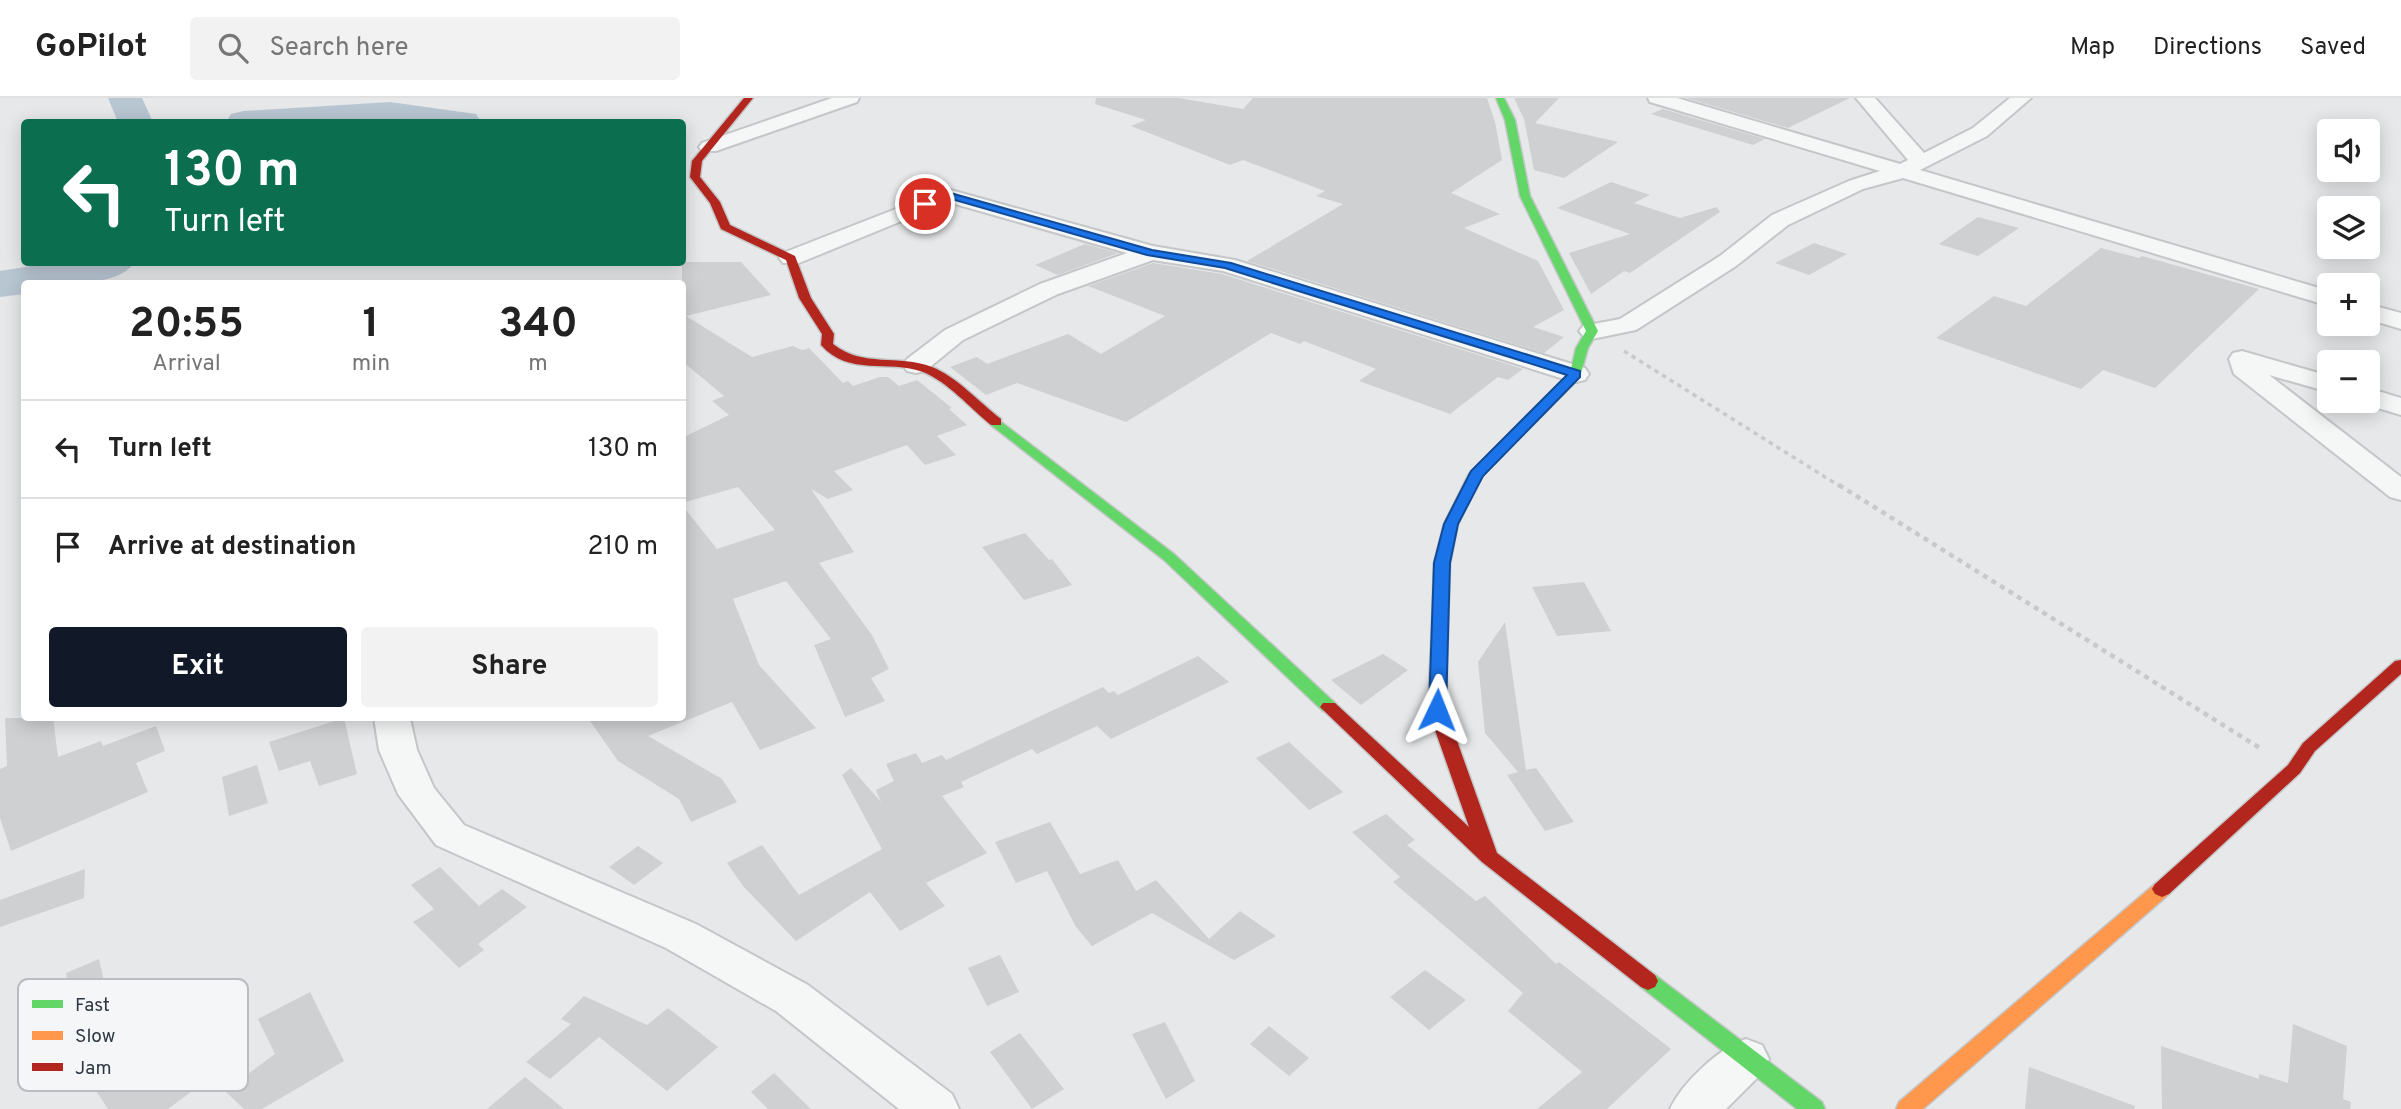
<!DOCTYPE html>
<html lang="en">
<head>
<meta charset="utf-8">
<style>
	:root { --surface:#fff; --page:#f2f2f2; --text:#222; --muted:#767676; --line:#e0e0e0; --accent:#111827 }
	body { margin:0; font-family:Overpass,sans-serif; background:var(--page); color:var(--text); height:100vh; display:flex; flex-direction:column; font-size:26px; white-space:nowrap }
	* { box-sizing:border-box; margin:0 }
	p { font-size:23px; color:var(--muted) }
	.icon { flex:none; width:38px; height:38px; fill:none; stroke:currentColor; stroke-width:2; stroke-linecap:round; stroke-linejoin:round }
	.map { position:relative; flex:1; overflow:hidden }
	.panel { position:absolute; left:21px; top:182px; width:665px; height:441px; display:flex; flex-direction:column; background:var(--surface); border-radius:7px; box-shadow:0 4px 18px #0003 }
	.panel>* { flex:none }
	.hud { position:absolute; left:21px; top:21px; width:665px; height:147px; border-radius:7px; box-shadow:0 4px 18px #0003; background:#0b6e4f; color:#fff; overflow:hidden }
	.buttons { position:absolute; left:2317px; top:21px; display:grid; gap:14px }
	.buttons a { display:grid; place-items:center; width:63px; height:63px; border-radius:7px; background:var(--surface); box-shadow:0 4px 18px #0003; font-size:35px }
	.pin { position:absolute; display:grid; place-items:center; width:60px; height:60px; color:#fff; margin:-30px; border:4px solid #fff; border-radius:50%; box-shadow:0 2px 7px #0007 }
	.me { position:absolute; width:77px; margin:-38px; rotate:2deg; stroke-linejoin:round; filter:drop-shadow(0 0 5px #0008) }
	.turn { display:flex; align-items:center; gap:24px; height:147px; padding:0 28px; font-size:32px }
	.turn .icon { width:91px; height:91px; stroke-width:2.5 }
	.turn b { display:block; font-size:49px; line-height:60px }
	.eta { display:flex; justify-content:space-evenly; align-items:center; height:119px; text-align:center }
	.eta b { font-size:42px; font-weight:700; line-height:49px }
	.action { display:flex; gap:14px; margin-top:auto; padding:14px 28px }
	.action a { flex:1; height:80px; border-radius:7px; background:var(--accent); color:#fff; font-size:28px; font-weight:700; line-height:80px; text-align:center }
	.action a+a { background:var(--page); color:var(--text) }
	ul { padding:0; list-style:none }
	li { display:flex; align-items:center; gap:21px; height:98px; padding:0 28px; border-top:2px solid var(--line) }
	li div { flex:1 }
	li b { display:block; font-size:26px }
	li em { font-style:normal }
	header { display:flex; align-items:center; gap:42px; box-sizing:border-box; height:98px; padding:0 35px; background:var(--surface); border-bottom:2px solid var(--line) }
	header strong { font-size:33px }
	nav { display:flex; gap:38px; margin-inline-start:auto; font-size:24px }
	.search { width:490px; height:63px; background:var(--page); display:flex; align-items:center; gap:18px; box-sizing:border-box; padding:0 24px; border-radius:7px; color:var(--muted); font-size:26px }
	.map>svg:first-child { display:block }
</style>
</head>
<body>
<header>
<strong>GoPilot</strong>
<div class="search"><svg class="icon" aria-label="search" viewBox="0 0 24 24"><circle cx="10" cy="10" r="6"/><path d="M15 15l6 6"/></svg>Search here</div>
<nav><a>Map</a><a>Directions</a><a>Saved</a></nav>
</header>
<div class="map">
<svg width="2401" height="1011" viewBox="0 0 2401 1011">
	<rect width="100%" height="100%" fill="#e6e8ea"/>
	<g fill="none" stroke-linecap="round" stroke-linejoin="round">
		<path fill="#b8c6d2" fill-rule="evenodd" d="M108 0H142L153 24H118Z
			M390 4 476 16 481 24H226L231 16 244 13Z
			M56 164H135C117 191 54 186 24 186V196L0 199V173Z"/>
	</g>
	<path fill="#ced0d2" d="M1096 0H1179L1243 11 1253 0H1487L1495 24 1502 62 1451 95 1500 116 1464 130 1538 163 1564 212 1533 229 1564 239 1544 255 1247 163 1343 106 1316 98 1325 93 1243 62 1230 67 1131 28 1146 22 1095 6Z
		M1514 0H1559L1535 25 1618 44 1564 80 1534 72 1524 21Z
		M1686 0H1850L1788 30Z
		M1663 11 1765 41 1753 47 1651 16Z
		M1611 84 1650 97 1634 105 1680 120 1717 109 1720 114 1630 175 1624 173 1591 196 1569 155 1630 136 1557 110Z
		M1978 119 2019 130 1978 158 1939 146Z
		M1814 145 1847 156 1809 177 1775 165Z
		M1085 146 1118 155 1058 177 1035 167Z
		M2101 150 2139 160 2142 158 2259 191 2155 290 2103 272 2081 291 1936 240 1994 198 2026 208Z
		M682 164H741L771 197 686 218 752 259 793 248 802 252 809 250 843 285 848 283 853 288 880 279H888L899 288 917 282 952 310 949 311 967 327 937 338 956 357 925 367 907 347 834 373 853 392 828 401 811 391 854 454 819 465 872 537 889 571 871 580 885 603 845 619 814 547 831 541 786 483 733 501 759 567 816 630 760 652 732 604 648 638 722 681 737 704 691 724 679 701 618 663 588 620H682V407L717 451 775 432 738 389 682 405V340L729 317 712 303 724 298 682 263Z
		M1153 165 1222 176 1523 271 1508 282 1498 279 1450 316 1359 283 1376 271 1304 243 1300 246 1271 235 1126 324 1017 285 986 297 950 269 977 259 987 266 1068 236 1101 256 1165 218 1088 188Z
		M1025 435 1049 462 1052 461 1072 487 1024 502 982 449Z
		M1584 484 1611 533 1557 538 1532 489Z
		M1505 524 1526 672 1536 670 1574 724 1545 733 1507 677 1518 674 1485 635 1478 564Z
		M1383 556 1408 572 1361 607 1331 582Z
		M1198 558 1229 584 1111 641 1097 628 1037 656 1032 651 961 684 964 689 942 698 987 755 926 785 945 808 900 833 870 794 796 843 743 788 727 765 762 747 799 797 882 751 842 677 851 670 881 704 876 692 894 683 886 666 916 655 922 665 942 657 946 662 1103 589 1109 595 1114 593 1118 597Z
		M5 620H53L58 659 101 643 103 648 156 628 165 653 136 665 148 694 11 753 0 720V671L7 668Z
		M344 620 357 676 319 688 310 663 279 673 269 644Z
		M1289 644 1343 694 1309 712 1256 660Z
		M257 667 268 705 229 718 222 679Z
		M1386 716 1415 742 1407 747 1476 803 1485 798 1556 866 1559 864 1671 951 1607 1011H1537L1582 974 1508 913 1523 895 1393 784 1400 779 1352 734Z
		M1050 724 1080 776 1118 762 1136 793 1156 782 1209 841 1240 813 1276 838 1234 862 1152 815 1092 848 1076 829 1047 773 1016 785 995 744Z
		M638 748 663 765 634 787 609 769Z
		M440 769 479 808 502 791 527 809 478 846 484 852 459 870 413 824 434 811 411 787Z
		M85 771 84 800 0 829V802Z
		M1000 857 1019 894 987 908 968 870Z
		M99 861 109 906 161 974 201 946 226 968 168 1011H108L66 948 78 941 66 875Z
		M1425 872 1466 902 1429 932 1390 899Z
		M310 894 344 963 262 1011H244L225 993 275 956 258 921Z
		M584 898 647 927 668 910 718 949 667 993 599 939 550 981 526 964 571 926 561 921Z
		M1165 924 1195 983 1166 1001 1132 936Z
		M2293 926 2347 948 2343 1001 2351 1004 2350 1011H2162L2161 948 2259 981V976L2288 985Z
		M1269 928 1309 960 1289 978 1250 946Z
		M1020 935 1064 991 1032 1011 990 954Z
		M2029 969 2135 1008 2134 1011H2025Z
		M774 975 811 1011H768L751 994Z
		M525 979 564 1011H487Z"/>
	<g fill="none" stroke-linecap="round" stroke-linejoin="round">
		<defs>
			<path id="street" d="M832 0H859L857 4 716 53H702L699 49 702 45Z
				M1648 0H1677L1900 66 1908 62 1856 0H1875L1924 55 1973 30 2010 0H2031L1987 38 1920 72 2329 193V208L1903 80 1863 91 1788 127 1736 168 1636 232 1592 241 1583 238 1579 233 1583 228 1620 221 1720 158 1772 117 1849 83 1880 73 1650 4Z
				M947 91 1153 148 1235 162 1585 270 1589 276 1585 282 1576 284 1567 282 1223 173 1153 162 1058 196 963 242 925 273 916 275 907 273 903 267 907 261 945 232 1040 186 1127 155 948 104 799 165H783L779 160 783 155Z
				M2368 206 2401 215V231L2368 221Z
				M2242 253 2329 278V294L2269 277 2401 379V402L2390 399 2234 276 2229 261 2233 255Z
				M2368 290 2401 300V317L2358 304 2368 303Z
				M374 620H410L417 652 434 690 464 727 696 826 808 887 952 996 959 1011H899L776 913 666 850 436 747 398 696 379 652Z
				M1746 941 1762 947 1769 961 1762 975 1726 1011H1670C1682 985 1719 950 1746 941Z"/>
			<path id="fast" d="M1496 0H1504L1515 22 1530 98 1598 233 1588 250 1580 279 1482 378 1458 426 1450 465 1448 526 1440 531 1432 526 1434 465 1444 426 1469 376 1570 275 1576 250 1586 233 1520 98 1505 22Z
				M996 320 1174 456 1335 605 1338 609 1335 613H1323L1164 462 991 327V321Z
				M1648 874 1655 877 1822 1004 1825 1011H1797L1641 889 1638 883 1641 877Z"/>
			<path id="slow" d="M2162 783 2169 786 2172 791 2169 796 1923 1011H1896L1899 1004 2155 786Z"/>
			<path id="jam" d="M744 0H753L702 63 700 79 720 104 730 127 795 158 811 200 834 236 833 246C863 270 898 256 932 269 957 279 979 304 1001 321V327H991C970 310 948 284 923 274 888 261 849 279 821 247L822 236 799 200 786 162 721 131 710 105 690 79 692 63Z
				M1440 521 1448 526 1446 612 1497 755 1655 877 1658 883 1655 889 1648 892 1641 889 1482 764 1320 609 1323 605H1335L1469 729 1428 612 1432 526Z
				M2401 562V576L2315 653 2300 675 2169 796 2162 799 2155 796 2152 791 2155 786 2288 667 2303 645 2395 563Z"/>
		</defs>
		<use href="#street" stroke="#c4c6c8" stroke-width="4"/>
		<use href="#fast" stroke="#c4c6c8" stroke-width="3"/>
		<use href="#slow" stroke="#c4c6c8" stroke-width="3"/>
		<use href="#jam" stroke="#c4c6c8" stroke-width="3"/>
		<path stroke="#c7c9cc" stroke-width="3.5" stroke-dasharray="4.5 4.5" stroke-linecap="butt" d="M1624 253 1841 389"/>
		<path stroke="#c7c9cc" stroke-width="4.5" stroke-dasharray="5 5" stroke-linecap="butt" d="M1839 387 2263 652"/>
		<use href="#street" fill="#f5f6f6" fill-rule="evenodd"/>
		<use href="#fast" fill="#63d668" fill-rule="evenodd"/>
		<use href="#slow" fill="#ff974d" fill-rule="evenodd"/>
		<use href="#jam" fill="#b3261e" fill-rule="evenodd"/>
	</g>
	<path fill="#1a73e8" stroke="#114b97" stroke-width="2" d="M947 94 1152 152 1231 165 1580 273V279L1483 378 1458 426 1450 465 1446 612 1443 616 1437 618 1429 612 1434 465 1444 426 1471 373 1567 277 1225 170 1147 157 948 100 925 109 920 106Z"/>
	<rect x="18" y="881" width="230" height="112" rx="10" fill="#f4f6f8" stroke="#b9bdc1" stroke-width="2"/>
	<rect x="32" y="902" width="31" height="8" fill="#63d668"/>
	<rect x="32" y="933" width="31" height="9" fill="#ff974d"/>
	<rect x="32" y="965" width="31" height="8" fill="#b3261e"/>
	<g font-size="19" fill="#2e3742">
		<text x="75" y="913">Fast</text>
		<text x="75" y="944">Slow</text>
		<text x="75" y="976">Jam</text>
	</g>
</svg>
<div class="buttons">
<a><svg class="icon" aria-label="sound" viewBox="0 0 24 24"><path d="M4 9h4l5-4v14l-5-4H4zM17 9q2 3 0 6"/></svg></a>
<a><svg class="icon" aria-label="layers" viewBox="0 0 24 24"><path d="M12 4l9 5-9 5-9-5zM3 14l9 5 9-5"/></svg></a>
<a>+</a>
<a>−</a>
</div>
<div class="pin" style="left:925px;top:106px;background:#d93025"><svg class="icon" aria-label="arrive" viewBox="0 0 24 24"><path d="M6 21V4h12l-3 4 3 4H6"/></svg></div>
<svg class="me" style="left:1437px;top:612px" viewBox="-20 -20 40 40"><path d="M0-17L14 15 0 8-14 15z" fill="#1a73e8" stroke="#fff" stroke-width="4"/></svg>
<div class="hud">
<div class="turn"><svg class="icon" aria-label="left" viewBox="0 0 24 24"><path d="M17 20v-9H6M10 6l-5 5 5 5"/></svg><div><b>130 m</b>Turn left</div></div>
</div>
<section class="panel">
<div class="eta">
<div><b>20:55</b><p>Arrival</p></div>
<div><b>1</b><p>min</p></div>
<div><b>340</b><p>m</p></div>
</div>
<ul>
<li><svg class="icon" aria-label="left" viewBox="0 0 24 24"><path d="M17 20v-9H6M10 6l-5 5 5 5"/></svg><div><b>Turn left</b></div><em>130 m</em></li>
<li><svg class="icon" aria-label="arrive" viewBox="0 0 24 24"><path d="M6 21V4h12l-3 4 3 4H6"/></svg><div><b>Arrive at destination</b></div><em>210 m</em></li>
</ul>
<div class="action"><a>Exit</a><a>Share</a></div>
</section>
</div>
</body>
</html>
